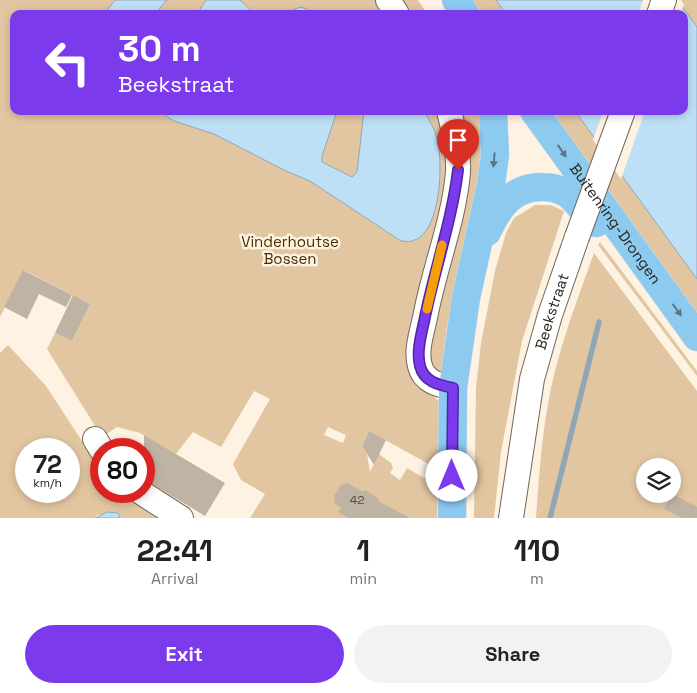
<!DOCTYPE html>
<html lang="en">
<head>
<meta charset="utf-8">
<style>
	:root { --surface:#fff; --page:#f2f2f2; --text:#222; --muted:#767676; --accent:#7c3aed }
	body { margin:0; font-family:"Space Grotesk",sans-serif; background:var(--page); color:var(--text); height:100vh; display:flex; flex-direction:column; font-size:19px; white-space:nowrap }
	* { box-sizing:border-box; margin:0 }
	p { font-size:16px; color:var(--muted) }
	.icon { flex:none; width:28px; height:28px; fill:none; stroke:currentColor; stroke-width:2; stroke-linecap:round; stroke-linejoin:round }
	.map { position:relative; height:518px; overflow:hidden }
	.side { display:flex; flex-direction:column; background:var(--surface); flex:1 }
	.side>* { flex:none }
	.hud { position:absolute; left:10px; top:10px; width:678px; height:105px; border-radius:10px; box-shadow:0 2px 8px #0003; background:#7c3aed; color:#fff; overflow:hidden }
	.fabs { position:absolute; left:636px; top:458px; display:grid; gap:10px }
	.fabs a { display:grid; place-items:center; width:45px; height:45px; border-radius:50%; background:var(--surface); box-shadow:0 2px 8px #0003; font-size:25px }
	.speed { position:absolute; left:15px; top:438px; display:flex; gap:10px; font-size:25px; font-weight:700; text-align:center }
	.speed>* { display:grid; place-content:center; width:65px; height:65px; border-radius:50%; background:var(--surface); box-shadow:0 2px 8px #0003; line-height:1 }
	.speed small { font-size:12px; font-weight:400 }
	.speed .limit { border:8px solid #d22; background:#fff; color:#111 }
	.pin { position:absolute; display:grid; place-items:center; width:42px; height:42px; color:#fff; margin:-51px -21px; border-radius:50% 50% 50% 0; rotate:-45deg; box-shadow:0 0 5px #0007 }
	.pin .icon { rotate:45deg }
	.me { position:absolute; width:55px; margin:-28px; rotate:0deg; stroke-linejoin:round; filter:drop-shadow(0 0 4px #0008) }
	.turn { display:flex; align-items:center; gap:18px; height:105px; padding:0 25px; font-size:22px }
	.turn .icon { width:65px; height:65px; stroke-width:2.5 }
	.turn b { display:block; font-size:35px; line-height:42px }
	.eta { display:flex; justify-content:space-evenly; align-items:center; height:85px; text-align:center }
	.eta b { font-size:30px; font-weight:800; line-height:35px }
	.cta { display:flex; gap:10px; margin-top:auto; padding:10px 25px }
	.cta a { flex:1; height:58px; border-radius:30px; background:var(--accent); color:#fff; font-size:20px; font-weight:800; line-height:58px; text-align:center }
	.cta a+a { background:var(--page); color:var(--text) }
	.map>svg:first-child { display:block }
</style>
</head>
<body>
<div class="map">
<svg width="697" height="518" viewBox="0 0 697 518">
	<rect width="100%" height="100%" fill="#fef2e2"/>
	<path fill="#e1c6a1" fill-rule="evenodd" d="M0 0H381L391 14H14V111H443L451 168 417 375 439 402 443 472 369 431 362 446 367 454 370 472 379 454 391 463 393 468 390 473 400 480 407 468 438 486 437 518H250L265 494 241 480 233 464 270 399 254 391 221 447 193 432 176 454 140 433 117 427 102 437 47 349 55 333 72 341 90 304 24 270 0 317ZM328 427 346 435 343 443 324 435Z
		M395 0H418L427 14H405Z
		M472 0H496L506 14H481Z
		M677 0H697V27Z
		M455 111H478L486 124V173L461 265 447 327 441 373 432 374 425 349Z
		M550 111H575L697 279V313Z
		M535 205H551L564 211 522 341 501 452 494 518H474L476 388 481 343 495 271 506 233 514 218Z
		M600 242 697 371V376L598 245Z
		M594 253 697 391V518H536C539 475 542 431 551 388 561 342 578 298 594 253ZM645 466H672V494H645Z
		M8 345 46 386 101 470V491H125L169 518H120L118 513 97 515 95 518H0V353ZM26 449H69V491H26Z"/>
	<path fill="#bee0f7" stroke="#91a7b6" d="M115 0H167L155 14H104Z
		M206 0H240L255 14H197Z
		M496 0H677L697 27V279L575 111H684V14H506Z
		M300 7 307 9 311 14H285Z
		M158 111H337L322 156V162L352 177 357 172 364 111H424C428 119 434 127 436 135 444 158 442 234 412 241 409 242 404 241 401 241L310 181 286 171 214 134 174 121Z
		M107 512 118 513 120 518H95Z"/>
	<path fill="#fef2e2" d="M643 0H681L684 5 680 14H638Z
		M603 111H645L621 179 593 140Z"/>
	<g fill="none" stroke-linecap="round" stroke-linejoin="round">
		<path stroke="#91a7b6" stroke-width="5.5" d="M550 518 599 322"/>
	</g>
	<path fill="#bfb4a4" d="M23 270 72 295 66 307 39 294 27 319 4 307Z
		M73 295 90 304 72 341 55 333Z
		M369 431 386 440 374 465 362 446Z
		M144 435 225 483 205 516 144 479Z
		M347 483 364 492 365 490 379 499 378 501 410 518H348L338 512 341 508 335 504 334 496 341 485Z
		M672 494 697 507V518H682L664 509Z"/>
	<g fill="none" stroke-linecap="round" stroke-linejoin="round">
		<defs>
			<g id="minor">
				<path d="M388 0 397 14"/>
				<path d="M659 14 664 0"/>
				<path d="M449 111C454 131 459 151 458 172 454 220 435 266 426 313 423 329 415 350 420 366 424 382 439 385 453 388"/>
				<path d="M95 439 101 449"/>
				<path d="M139 491 181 518"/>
				<path id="s1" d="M511 518 532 379 550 315 577 237"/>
			</g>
			<g id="highway">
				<path d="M456 0 465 14"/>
				<path id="s2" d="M534 111 697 337"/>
				<path d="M487 232C499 206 513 186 544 187 552 187 559 189 566 193 579 201 584 215 596 223"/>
				<path d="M452 518 453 388 466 298 491 184 495 155 493 111"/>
			</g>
		</defs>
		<use href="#minor" stroke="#716759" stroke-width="26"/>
		<use href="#highway" stroke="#dcdcdb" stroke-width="29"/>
		<use href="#minor" stroke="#fff" stroke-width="24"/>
		<use href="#highway" stroke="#8dcaf0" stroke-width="28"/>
		<defs>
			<path id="minor-bridge" d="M577 237 623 111"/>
		</defs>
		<use href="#minor-bridge" stroke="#716759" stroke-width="26" stroke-linecap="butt"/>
		<use href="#minor-bridge" stroke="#fff" stroke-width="24"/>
	</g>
	<defs><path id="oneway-solid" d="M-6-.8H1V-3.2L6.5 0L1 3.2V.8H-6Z" transform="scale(1.25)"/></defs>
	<g fill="#5a7686">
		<use href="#oneway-solid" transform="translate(562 151) rotate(55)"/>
		<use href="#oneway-solid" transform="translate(494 160) rotate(95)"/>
		<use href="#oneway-solid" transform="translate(677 310) rotate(54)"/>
	</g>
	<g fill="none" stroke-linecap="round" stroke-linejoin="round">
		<defs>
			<path id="route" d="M452 476 453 388C439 385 424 382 420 366 416 351 422 332 425 317 435 268 452 220 458 170"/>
		</defs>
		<use href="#route" stroke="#51269a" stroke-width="12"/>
		<use href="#route" stroke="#7c3aed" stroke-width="9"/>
		<path stroke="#f59e0b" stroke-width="9" d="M427 309 442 245"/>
	</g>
	<g text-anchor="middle" stroke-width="5" stroke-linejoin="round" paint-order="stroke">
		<g font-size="12" fill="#4d473f">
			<text x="357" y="504">42</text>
		</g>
		<g font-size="15" fill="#27231d" stroke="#fef2e2">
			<text dy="5" stroke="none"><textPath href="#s2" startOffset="139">Buitenring-Drongen</textPath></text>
			<text dy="5" stroke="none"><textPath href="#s1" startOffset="211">Beekstraat</textPath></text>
		</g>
		<g font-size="15" fill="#472f03" stroke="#fef2e2">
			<text x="290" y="247">Vinderhoutse<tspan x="290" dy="17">Bossen</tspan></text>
		</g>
	</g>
</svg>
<div class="fabs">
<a><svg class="icon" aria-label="layers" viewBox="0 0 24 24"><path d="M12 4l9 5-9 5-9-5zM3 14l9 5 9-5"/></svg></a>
</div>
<div class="speed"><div>72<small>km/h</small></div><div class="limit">80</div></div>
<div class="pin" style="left:458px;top:170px;background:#d93025"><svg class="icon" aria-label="arrive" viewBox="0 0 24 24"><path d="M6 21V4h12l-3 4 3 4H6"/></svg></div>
<svg class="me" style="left:452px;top:476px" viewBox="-20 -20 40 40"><circle r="19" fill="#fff"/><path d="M0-13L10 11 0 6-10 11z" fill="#7c3aed"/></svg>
<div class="hud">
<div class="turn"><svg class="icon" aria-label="left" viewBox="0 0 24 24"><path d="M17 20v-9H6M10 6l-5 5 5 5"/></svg><div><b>30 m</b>Beekstraat</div></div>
</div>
</div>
<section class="side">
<div class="eta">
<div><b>22:41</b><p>Arrival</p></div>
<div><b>1</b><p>min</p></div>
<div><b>110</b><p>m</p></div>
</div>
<div class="cta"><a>Exit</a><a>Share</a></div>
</section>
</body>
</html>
